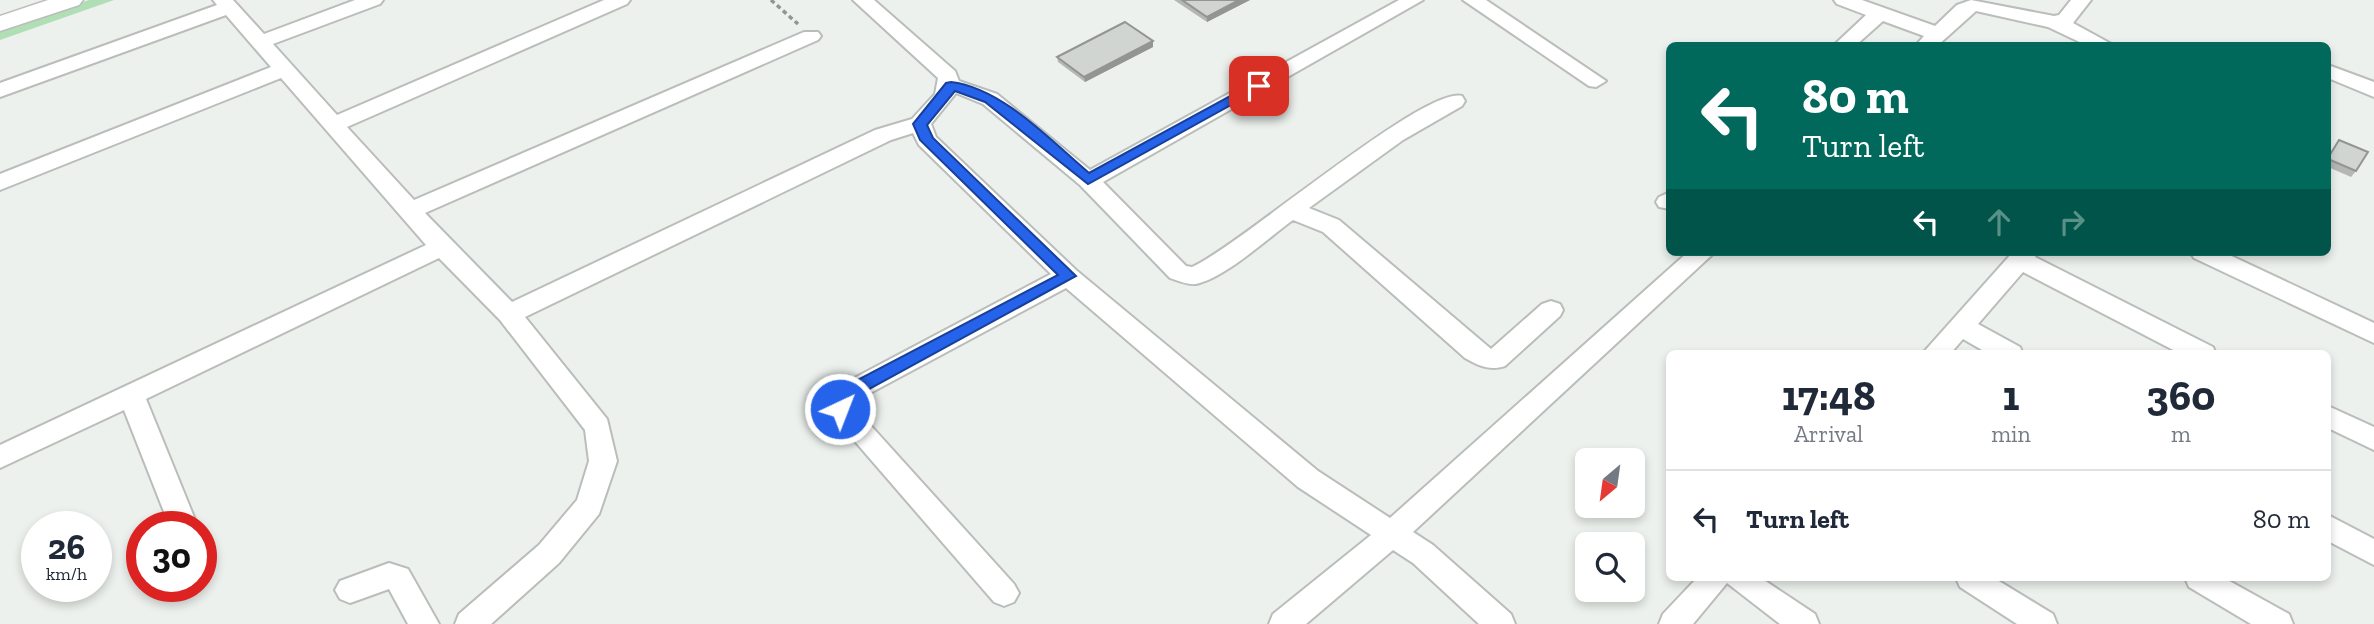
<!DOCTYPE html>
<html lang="en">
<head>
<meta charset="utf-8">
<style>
	:root { --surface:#fff; --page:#f6f6f7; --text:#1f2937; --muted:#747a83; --line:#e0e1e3 }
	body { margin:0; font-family:"Zilla Slab",serif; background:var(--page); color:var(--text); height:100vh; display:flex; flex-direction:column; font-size:26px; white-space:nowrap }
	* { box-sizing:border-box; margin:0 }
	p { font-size:23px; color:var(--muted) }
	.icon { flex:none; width:38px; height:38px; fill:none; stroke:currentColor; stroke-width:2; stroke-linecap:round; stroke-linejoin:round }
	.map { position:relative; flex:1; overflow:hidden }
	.details { position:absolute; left:1666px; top:350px; width:665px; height:231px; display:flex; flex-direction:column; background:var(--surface); border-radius:10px; box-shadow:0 4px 10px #0003 }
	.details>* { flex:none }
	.hud { position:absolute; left:1666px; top:42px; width:665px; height:214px; border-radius:10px; box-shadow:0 4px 10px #0003; background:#00695c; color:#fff; overflow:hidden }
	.needle { width:46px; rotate:209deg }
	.tools { position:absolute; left:1575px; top:448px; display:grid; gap:14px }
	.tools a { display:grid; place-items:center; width:70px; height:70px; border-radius:10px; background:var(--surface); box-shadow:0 4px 10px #0003; font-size:35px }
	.speed { position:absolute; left:21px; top:511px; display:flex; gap:14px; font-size:35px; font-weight:700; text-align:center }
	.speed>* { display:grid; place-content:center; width:91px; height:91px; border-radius:50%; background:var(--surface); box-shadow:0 4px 10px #0003; line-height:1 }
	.speed small { font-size:18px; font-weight:400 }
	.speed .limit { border:10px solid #d22; background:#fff; color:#111 }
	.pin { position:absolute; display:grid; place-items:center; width:60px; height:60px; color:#fff; margin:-30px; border-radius:14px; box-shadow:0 4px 10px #0006 }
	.me { position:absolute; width:77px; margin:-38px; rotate:43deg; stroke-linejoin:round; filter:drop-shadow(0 0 5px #0008) }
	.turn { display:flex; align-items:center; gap:24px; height:147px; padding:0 21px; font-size:32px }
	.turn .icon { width:91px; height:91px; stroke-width:2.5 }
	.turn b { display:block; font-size:49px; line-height:60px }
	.lanes { display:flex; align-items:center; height:66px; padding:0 21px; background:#0003; justify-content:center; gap:35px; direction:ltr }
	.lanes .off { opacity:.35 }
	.eta { display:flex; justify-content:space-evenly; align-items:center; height:119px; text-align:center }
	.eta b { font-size:42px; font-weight:800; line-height:49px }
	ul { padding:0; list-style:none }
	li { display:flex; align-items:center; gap:21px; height:98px; padding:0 21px; border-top:2px solid var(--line) }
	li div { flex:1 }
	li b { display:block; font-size:26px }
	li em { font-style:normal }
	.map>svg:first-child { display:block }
</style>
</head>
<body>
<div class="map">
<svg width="2374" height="624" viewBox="0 0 2374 624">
	<rect width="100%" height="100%" fill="#ecf1ed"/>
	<path fill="#b0deb5" d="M89 0H114L0 40V31Z"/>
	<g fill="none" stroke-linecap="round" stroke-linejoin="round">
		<defs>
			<path id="minor" d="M213 0H233L264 34 355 0H383L380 4 273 44 337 115 604 0H630L627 4 347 127 414 200 804 32H818L821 36 818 40 425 213 512 302 875 130 912 119 935 94 938 78 853 0H874L955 71 959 81 997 94 1090 170 1399 0H1423L1103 182 1186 266 1192 267C1241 245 1424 86 1462 96L1465 101 1462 106 1403 140 1309 208 1339 220 1491 349 1542 304 1551 301 1560 304 1563 310 1560 316 1505 366C1490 371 1479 366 1465 358L1323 232 1293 220C1268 238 1225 278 1196 284 1188 285 1178 281 1170 278L1080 185 983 104 956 93 931 124 936 137 1076 270 1318 471 1390 518 1688 252H1715L1413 532 1433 545 1511 614 1515 624H1479L1413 563 1393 550 1306 624H1269L1273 614 1371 535 1298 487 1066 288 861 398 854 407 1014 584 1019 593 1014 602 1004 606 994 602 827 409 834 392 843 384 1051 274 919 145 913 133 891 140 525 317 607 419 617 461 599 514 559 563 491 624H455L459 614 539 545 577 500 589 461 585 430 500 320 439 258 146 399 198 527H170L124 410 0 468V445L426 245 281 78 0 190V174L271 67 226 15 0 97V83L217 5Z
				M1463 0H1486L1606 81 1596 87 1589 86Z
				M1834 0H1862L1935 26 1957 5 1971 0 2054 16 2059 15 2071 0H2091L2073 23 2115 46H2088L2048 27 1976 11 1937 46H1915L1924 36 1883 21 1855 46H1833L1866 15 1837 4Z
				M2328 65 2374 82V97L2328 78Z
				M1670 192V209L1659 207 1656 202 1659 197Z
				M2013 252H2038L2035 257 2213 347 2216 354H2181L2023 272 1978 324 2020 347 2023 354H1989L1963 339 1950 354H1922Z
				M2190 252H2223L2374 323V343L2194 258Z
				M2328 406 2374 427V450L2328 428Z
				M2328 515 2374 539V565L2328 541Z
				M389 563 408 569 439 624H408L389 589 350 603 340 599 335 590 340 581Z
				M1697 578H1761L1815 614 1819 624H1780L1727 583 1693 624H1659L1663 614Z
				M1956 578H1994L2053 614 2057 624H2017L1960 587Z
				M2185 578H2224L2289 614 2293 624H2251L2189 587Z"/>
			<path id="major" d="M48 0H83L79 5 0 31V16Z"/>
		</defs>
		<use href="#minor" stroke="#babdba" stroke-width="4"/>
		<use href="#major" stroke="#babdba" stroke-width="3"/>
		<path stroke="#929592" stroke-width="3.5" stroke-dasharray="4.5 3.5" stroke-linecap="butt" d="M771 0 798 24"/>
		<use href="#minor" fill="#fff" fill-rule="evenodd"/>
		<use href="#major" fill="#fff" fill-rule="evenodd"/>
	</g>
	<path fill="#b4b7b5" d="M1174 0H1250L1207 22Z
		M1153 47 1085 82 1058 62 1057 57Z
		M2339 140 2356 171 2351 177 2328 167V156Z"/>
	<path fill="#929593" d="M1239 0H1250L1207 22V17Z
		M1153 41V47L1085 82 1084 77Z"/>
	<path fill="#d1d5d2" stroke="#929593" stroke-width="2" d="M1182 0H1239L1207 17Z
		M1125 22 1153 41 1084 77 1057 57Z
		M2339 140 2368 152 2356 171 2328 159V158Z"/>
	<path fill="#2563eb" stroke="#184099" stroke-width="2" d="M951 82C1002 88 1050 140 1089 173L1254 83 1265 86 1088 184 985 102 955 91 927 125 933 138 1076 276 858 395 851 402 846 414H834L832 409 837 394 846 386 1058 275 920 140 913 124 946 83Z"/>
</svg>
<div class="tools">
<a><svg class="needle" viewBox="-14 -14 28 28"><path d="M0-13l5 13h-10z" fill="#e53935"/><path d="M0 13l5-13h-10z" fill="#747a83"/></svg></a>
<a><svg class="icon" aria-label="search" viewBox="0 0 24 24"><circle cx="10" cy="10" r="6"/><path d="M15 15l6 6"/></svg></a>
</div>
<div class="speed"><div>26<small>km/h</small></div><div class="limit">30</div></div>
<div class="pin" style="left:1259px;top:86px;background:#d93025"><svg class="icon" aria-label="arrive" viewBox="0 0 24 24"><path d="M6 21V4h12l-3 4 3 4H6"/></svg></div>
<svg class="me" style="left:840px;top:409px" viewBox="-20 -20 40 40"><circle r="17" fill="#2563eb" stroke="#fff" stroke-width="3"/><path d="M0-11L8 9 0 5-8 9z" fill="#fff"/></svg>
<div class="hud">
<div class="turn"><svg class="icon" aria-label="left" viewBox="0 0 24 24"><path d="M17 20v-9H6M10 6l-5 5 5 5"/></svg><div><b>80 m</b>Turn left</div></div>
<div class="lanes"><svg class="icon" aria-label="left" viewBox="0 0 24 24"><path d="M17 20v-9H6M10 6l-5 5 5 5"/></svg><svg class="icon off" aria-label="ahead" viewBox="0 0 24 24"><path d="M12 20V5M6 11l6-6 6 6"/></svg><svg class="icon off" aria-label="right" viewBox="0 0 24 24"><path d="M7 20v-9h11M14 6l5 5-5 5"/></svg></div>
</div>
<section class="details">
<div class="eta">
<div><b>17:48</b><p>Arrival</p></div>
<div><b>1</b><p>min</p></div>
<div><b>360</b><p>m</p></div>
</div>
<ul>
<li><svg class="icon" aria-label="left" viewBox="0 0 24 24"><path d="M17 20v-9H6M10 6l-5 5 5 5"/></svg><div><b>Turn left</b></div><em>80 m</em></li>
</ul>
</section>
</div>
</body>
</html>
